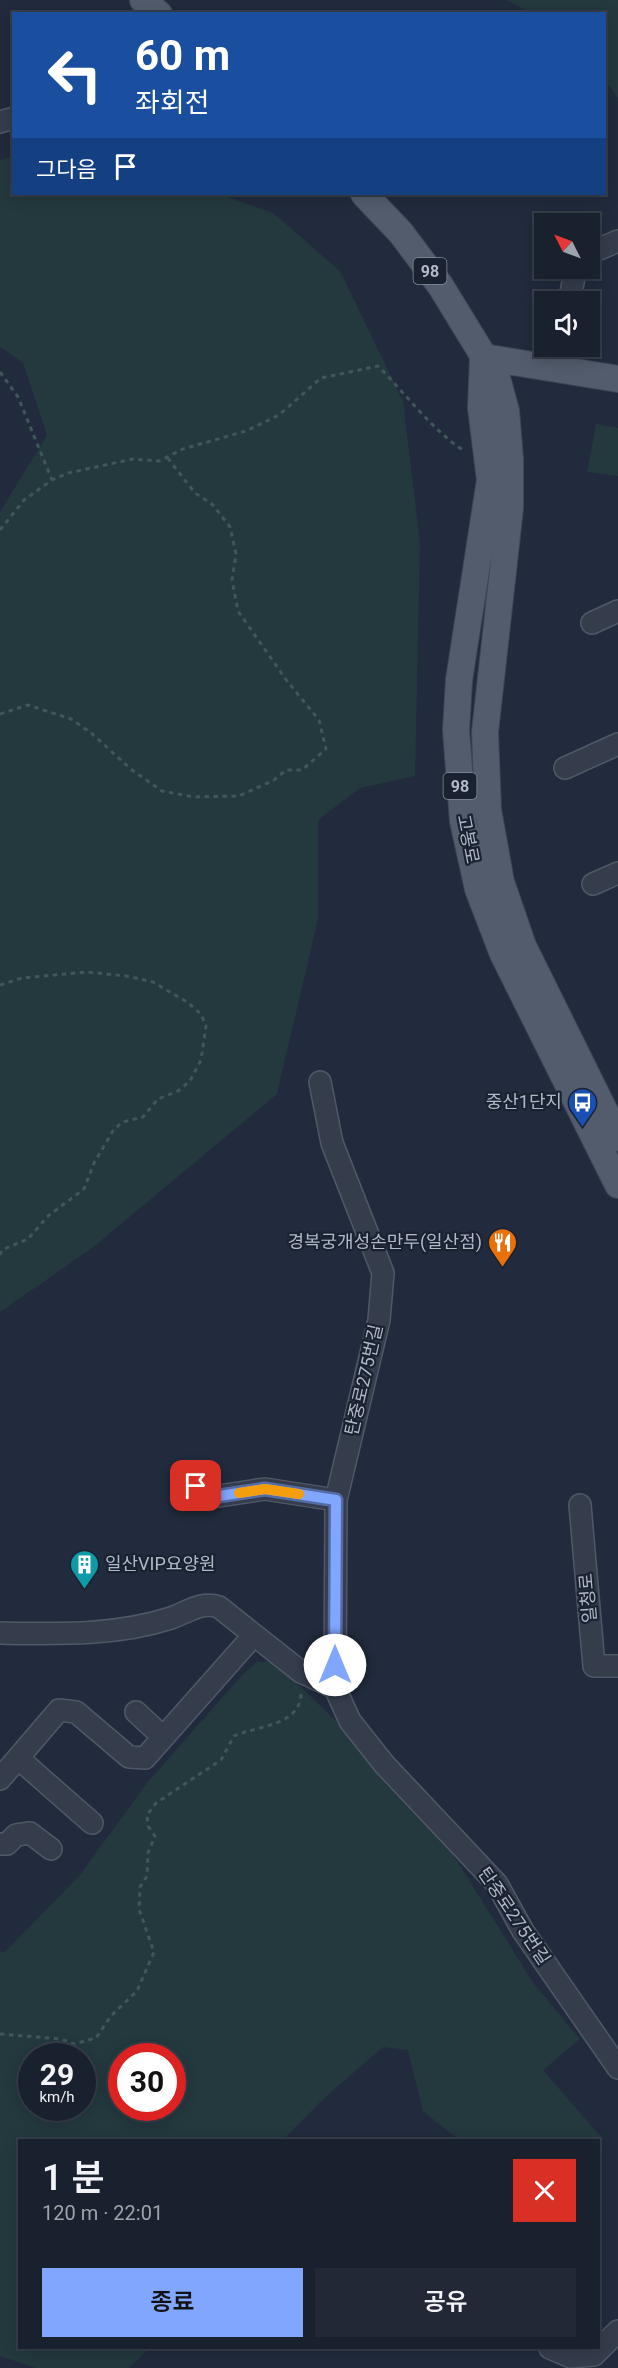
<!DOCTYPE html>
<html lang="ko">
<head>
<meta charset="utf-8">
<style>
	:root { --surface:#19202e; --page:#222836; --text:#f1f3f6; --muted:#9fa3aa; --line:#373e4a; --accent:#80a6fe }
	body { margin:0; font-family:Roboto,"Noto Sans KR",sans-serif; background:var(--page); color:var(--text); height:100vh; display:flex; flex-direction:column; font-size:22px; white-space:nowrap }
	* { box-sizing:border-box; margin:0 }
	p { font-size:20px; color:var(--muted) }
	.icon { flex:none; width:33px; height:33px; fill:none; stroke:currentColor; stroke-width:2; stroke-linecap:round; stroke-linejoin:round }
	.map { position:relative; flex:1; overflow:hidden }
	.panel { position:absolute; left:18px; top:2139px; width:582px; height:210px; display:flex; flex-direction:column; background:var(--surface); border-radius:0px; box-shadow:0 3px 15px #0003,0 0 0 2px var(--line) }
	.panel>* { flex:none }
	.top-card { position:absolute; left:12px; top:12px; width:594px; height:183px; border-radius:0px; box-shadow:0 3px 15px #0003,0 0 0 2px var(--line); background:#1a4fa0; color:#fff; overflow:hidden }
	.needle { width:39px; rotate:312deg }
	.fabs { position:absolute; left:534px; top:213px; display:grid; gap:12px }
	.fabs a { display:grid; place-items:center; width:66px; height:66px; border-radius:0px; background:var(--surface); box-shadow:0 3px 15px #0003,0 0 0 2px var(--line); font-size:30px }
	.speed { position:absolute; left:18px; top:2043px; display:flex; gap:12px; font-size:30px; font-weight:700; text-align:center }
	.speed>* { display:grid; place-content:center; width:78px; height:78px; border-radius:50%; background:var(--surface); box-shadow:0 3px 15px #0003,0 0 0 2px var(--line); line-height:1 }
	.speed small { font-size:15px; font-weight:400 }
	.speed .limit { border:9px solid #d22; background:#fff; color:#111 }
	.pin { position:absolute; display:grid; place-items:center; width:51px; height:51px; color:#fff; margin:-26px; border-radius:12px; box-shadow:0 3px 9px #0006 }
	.me { position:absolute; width:66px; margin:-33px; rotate:0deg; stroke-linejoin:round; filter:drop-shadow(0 0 4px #0008) }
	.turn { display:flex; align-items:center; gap:21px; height:126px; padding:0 24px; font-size:27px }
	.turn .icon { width:78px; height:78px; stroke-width:2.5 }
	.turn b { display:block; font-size:42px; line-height:51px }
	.then { display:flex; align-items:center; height:57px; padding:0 24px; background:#0003; gap:12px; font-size:22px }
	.round { display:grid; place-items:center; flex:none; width:63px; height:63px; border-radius:0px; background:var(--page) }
	.head { display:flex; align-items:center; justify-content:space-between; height:102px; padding:0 24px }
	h1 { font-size:36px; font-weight:600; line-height:45px }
	.cta { display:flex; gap:12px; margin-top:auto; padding:12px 24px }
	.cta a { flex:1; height:69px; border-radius:0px; background:var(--accent); color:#111; font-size:24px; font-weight:600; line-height:69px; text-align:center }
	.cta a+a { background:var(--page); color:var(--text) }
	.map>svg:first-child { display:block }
</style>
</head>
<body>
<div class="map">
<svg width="618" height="2368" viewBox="0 0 618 2368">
	<rect width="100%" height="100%" fill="#212b3d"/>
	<path fill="#23393e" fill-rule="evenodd" d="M506 0H618V98L605 80 604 14 531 13Z
		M13 156 14 194H219L273 213 340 271 403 401 420 543 415 776 360 788 318 820V919L277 1094 92 1248 0 1312V512L47 435 23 363 0 347V160Z
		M596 424 618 428V476L587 472Z
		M274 1661 333 1718 454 1856 534 1984 580 2039 543 2070 601 2137 599 2143 459 2140 423 2111 408 2050 383 2047 322 2100 283 2140H20V2348H150L129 2368H36L0 2356V1952H5L80 1875 147 1783 243 1674 257 1662ZM32 2056H82V2108H32ZM122 2056H172V2108H122Z"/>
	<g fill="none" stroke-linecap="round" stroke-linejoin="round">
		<defs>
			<path id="minor" d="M0 122 14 118
				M590 253 618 241
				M569 302 576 268
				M567 369 568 346
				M592 623 618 611
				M565 768 618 744
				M593 884 618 873
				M320 1082 332 1143 383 1273 379 1320 336 1500 335 1688
				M196 1486 219 1496 265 1489 336 1500
				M580 1505 594 1666H618
				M0 1633C57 1634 116 1636 171 1618 188 1612 201 1601 219 1607L301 1672 335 1688 350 1721 384 1764 497 1884 523 1931 618 2068
				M136 1712 163 1737
				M18 1758 92 1823
				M0 1779 59 1710 76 1712 129 1757 145 1758 254 1635
				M0 1844H7L16 1835 30 1833 51 1849
				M550 2348 571 2357 594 2355 618 2331"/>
			<path id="major" d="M143 0 159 14
				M364 194 401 233 440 285 497 378 506 411 510 459V508L485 732 488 810 501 882 523 946 618 1138
				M483 357 481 408 490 480 459 680 456 730 463 821 478 889 503 954 618 1185
				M483 357 618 379"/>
		</defs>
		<use href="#minor" stroke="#505868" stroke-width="24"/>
		<use href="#major" stroke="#3e4656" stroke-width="28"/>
		<path stroke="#41565b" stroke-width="3" stroke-dasharray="4.5 4.5" stroke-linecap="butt" d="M0 372 18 397 52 480
			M0 530 24 500 52 480 68 473 133 459 159 461 183 449 246 431 279 415 321 378 378 366C406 394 431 429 464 451
			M0 714 28 705 71 719 90 732 132 770 162 791 194 797 239 796 274 780 286 770H302L326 749 319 720 287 681 238 611 232 580 236 554 230 527 213 505 195 493 166 456
			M0 985 22 978 87 972 126 976 153 982 187 1002 201 1014 206 1026 201 1060 190 1081 178 1091 158 1099 143 1117 123 1122 114 1129 94 1163 84 1189 48 1216 28 1239 2 1250 0 1255
			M0 2034 61 2039 74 2044 96 2038 111 2016 137 1991 154 1952 139 1909 140 1887 147 1876 148 1853 155 1836 148 1826 147 1815 156 1803 221 1760 234 1736C256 1726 302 1726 301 1692"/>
		<use href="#minor" stroke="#353d4d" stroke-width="21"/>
		<use href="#major" stroke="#535c6d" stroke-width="26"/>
	</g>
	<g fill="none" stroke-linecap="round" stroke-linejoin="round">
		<defs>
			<path id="route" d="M196 1486 219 1496 265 1489 336 1500 335 1665"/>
		</defs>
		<use href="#route" stroke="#536ca5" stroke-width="15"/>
		<use href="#route" stroke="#80a6fe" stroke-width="10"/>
		<path stroke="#f59e0b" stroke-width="10" d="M239 1493 265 1489 299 1494"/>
	</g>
	<defs>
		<symbol id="bus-pin" viewBox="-11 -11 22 30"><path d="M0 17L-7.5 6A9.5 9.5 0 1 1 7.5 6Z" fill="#1a4fb4" stroke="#1a2232"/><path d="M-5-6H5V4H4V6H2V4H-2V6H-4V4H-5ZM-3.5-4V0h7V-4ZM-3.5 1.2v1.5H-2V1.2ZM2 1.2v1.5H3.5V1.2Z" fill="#fff"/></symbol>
		<symbol id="restaurant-pin" viewBox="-11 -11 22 30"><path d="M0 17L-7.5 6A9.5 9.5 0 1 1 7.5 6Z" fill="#e8710a" stroke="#1a2232"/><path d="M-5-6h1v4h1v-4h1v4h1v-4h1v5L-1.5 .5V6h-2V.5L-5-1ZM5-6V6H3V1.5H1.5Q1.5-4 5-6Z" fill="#fff"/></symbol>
		<symbol id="building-pin" viewBox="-11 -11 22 30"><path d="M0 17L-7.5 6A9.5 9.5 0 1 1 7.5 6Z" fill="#0f9aa8" stroke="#1a2232"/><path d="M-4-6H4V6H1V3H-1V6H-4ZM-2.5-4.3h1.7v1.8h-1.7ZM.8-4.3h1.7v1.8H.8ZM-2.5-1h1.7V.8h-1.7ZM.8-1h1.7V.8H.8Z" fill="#fff"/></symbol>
	</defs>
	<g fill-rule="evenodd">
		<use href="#bus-pin" x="566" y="1086" width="33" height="45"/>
		<use href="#restaurant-pin" x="486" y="1226" width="33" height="45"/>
		<use href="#building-pin" x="68" y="1548" width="33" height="45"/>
	</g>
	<g text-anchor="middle" stroke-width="4.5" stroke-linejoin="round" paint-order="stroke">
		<g fill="#1a2232" stroke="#848b9c" stroke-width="1.5">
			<rect x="413.5" y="258" width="33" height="26" rx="4.5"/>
			<rect x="443.5" y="773" width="33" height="26" rx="4.5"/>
		</g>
		<g font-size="16" font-weight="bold" fill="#b1b8c9">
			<text x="430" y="277">98</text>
			<text x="460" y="792">98</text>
		</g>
		<g font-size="18" fill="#b1b8c9" stroke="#1a2232">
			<text transform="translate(468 839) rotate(79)" y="6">고봉로</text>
			<text transform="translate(364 1380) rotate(-77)" y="6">탄중로275번길</text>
			<text transform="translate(588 1598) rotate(-95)" y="6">일청로</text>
			<text transform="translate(514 1916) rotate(56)" y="6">탄중로275번길</text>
		</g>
		<g font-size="18" fill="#b1b8c9" stroke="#1a2232" text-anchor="end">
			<text x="562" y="1108">중산1단지</text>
			<text x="482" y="1248">경복궁개성손만두(일산점)</text>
			<text x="105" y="1570" text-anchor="start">일산VIP요양원</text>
		</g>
	</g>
</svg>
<div class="fabs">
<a><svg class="needle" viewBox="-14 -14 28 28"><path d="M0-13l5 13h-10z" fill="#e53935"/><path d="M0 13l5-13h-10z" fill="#9fa3aa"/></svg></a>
<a><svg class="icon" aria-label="sound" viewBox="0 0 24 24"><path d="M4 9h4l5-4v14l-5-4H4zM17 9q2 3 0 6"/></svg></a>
</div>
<div class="speed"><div>29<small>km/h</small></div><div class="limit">30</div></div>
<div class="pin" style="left:196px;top:1486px;background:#d93025"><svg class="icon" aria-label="arrive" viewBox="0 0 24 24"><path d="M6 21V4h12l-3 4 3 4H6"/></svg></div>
<svg class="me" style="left:335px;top:1665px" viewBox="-20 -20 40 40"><circle r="19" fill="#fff"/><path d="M0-13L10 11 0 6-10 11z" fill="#80a6fe"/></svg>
<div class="top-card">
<div class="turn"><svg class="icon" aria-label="left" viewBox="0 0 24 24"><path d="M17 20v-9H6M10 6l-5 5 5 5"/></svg><div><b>60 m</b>좌회전</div></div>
<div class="then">그다음<svg class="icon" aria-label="arrive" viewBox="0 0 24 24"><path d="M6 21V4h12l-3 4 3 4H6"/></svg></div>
</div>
<section class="panel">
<div class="head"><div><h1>1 분</h1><p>120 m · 22:01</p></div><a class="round" style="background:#d93025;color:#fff"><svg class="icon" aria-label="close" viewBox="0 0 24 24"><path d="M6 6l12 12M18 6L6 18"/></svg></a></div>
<div class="cta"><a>종료</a><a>공유</a></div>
</section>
</div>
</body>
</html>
